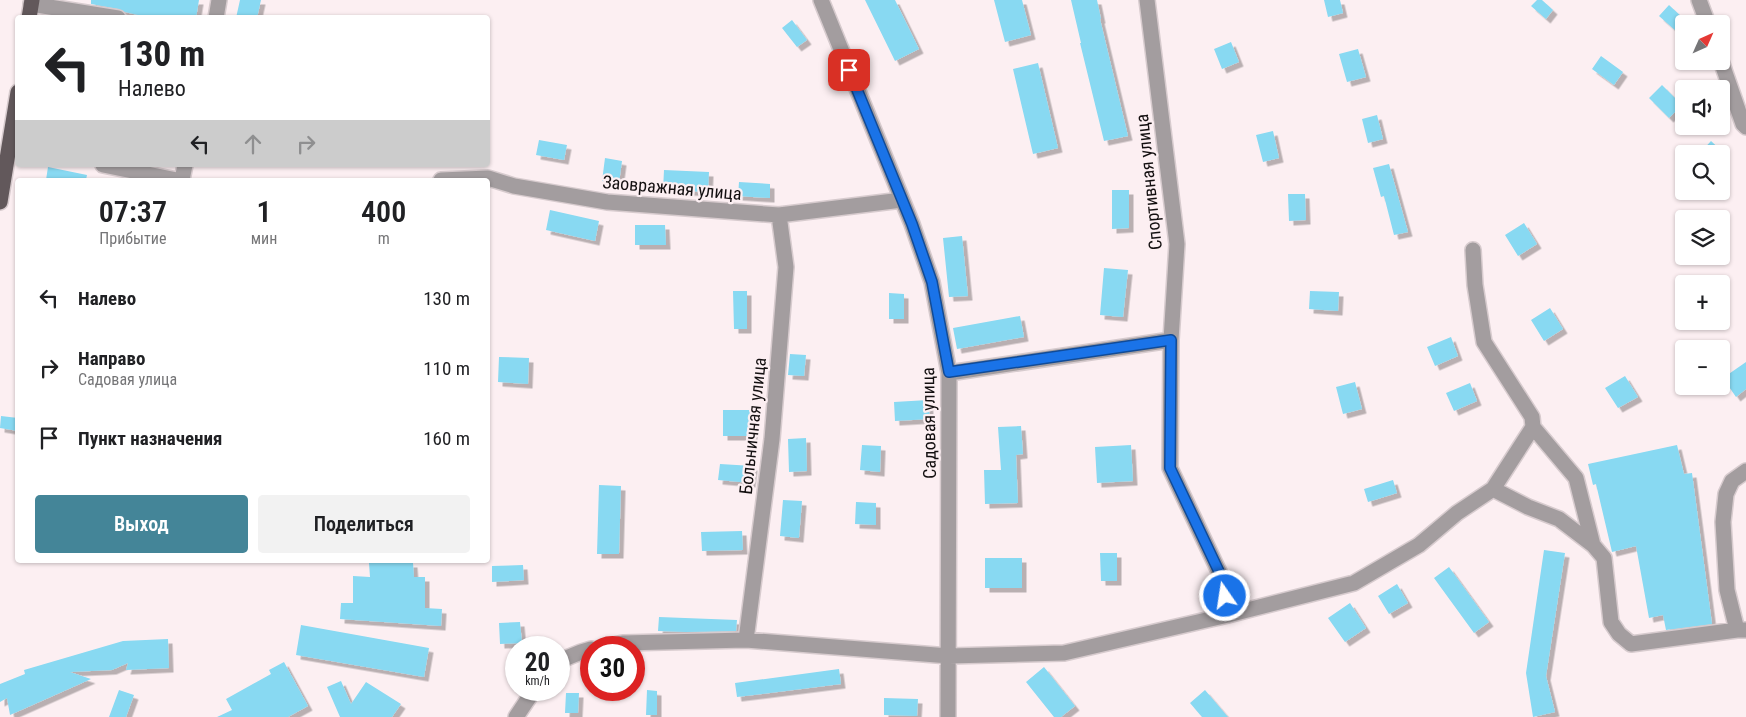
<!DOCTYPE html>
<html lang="ru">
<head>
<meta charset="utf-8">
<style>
	:root { --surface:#fff; --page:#f2f2f2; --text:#202124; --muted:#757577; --accent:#448598 }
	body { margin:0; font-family:"Roboto Condensed",sans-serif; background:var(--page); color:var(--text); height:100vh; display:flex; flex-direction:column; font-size:19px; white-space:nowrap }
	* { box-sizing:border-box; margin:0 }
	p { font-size:16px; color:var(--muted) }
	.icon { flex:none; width:28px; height:28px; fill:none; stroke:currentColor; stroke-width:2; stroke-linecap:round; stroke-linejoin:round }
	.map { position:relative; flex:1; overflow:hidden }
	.sheet { position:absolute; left:15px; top:178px; width:475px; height:385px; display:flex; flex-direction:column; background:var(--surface); border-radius:5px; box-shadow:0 1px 4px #0004 }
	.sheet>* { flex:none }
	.guide { position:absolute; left:15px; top:15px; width:475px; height:152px; border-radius:5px; box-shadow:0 1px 4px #0004; background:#fff; color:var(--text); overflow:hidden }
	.needle { width:32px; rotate:45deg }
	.buttons { position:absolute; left:1675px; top:15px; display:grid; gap:10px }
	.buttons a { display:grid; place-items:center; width:55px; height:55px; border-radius:5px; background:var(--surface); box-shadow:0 1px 4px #0004; font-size:25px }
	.speed { position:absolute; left:505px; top:636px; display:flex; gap:10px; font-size:25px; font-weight:700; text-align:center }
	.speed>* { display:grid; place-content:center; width:65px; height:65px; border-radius:50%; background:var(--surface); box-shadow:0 1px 4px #0004; line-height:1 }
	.speed small { font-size:12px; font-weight:400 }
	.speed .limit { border:8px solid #d22; background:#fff; color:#111 }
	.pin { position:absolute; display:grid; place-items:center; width:42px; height:42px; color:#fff; margin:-21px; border-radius:10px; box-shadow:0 2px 8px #0006 }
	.me { position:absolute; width:55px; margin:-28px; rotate:347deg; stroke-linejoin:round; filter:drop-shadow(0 0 4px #0008) }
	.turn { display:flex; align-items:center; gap:18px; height:105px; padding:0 20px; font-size:22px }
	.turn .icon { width:65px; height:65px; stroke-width:2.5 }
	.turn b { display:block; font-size:35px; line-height:42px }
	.lanes { display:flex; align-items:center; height:48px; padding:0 20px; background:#0003; justify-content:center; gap:25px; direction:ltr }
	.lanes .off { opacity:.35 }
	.eta { display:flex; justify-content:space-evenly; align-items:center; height:85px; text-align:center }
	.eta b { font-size:30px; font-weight:600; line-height:35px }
	.primary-button { display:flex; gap:10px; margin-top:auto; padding:10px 20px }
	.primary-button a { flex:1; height:58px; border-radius:5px; background:var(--accent); color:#fff; font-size:20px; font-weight:600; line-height:58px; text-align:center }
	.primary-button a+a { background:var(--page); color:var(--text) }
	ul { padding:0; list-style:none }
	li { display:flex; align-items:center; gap:15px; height:70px; padding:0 20px }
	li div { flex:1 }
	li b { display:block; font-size:19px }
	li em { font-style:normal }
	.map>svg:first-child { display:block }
</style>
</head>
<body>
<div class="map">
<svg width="1746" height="717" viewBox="0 0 1746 717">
	<defs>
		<filter id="shadow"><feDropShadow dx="4.5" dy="4.5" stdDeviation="0" flood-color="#0004"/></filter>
	</defs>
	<rect width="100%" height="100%" fill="#fceff2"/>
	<path fill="#88d9f2" filter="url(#shadow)" d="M91 0H199L196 18H151L125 12 119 9 91 4Z
		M240 0H261L257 18H236Z
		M865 0H895L919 49 895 61Z
		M994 0H1022L1031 35 1005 42Z
		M1071 0H1097L1101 19H1100L1128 136 1104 141 1080 43H1081Z
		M1324 0H1340L1343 13 1328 17Z
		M1537 0H1542L1553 10 1546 19 1531 6Z
		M1669 5 1684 19V38L1659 16Z
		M792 20 807 40 797 47 782 28Z
		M1231 42 1239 62 1222 69 1214 49Z
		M1358 49 1366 77 1347 82 1339 54Z
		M1601 56 1623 72 1614 85 1592 69Z
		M1038 63 1058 148 1033 154 1013 69Z
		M1662 85 1682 105 1669 118 1649 98Z
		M1377 115 1383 139 1368 143 1362 119Z
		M1273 131 1279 158 1263 162 1256 135Z
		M539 140 567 145 564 160 536 155Z
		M1711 141 1725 154H1699Z
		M605 158 622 161 619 183 602 181Z
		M1389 164 1408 232 1394 235 1384 196 1381 197 1373 168Z
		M48 167 87 175 86 180H46Z
		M664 170 709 172 708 192 663 190Z
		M739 182 770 184V198L738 196Z
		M1112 190H1129V228L1112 229Z
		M1288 194H1305L1306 220 1289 221Z
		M550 210 599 221 595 241 546 230Z
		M1524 223 1537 244 1518 256 1505 235Z
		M635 225H665L666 245H635Z
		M962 236 968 296 949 297 943 238Z
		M1104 268 1128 270 1123 317 1100 315Z
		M733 291H747V329H734Z
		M1310 291 1339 292 1338 311 1309 309Z
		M889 293 904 294V319H889Z
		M1550 308 1563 329 1544 341 1531 320Z
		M1020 316 1024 337 957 349 953 328Z
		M1451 337 1458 356 1435 366 1427 347Z
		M790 354 806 355 804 376 788 375Z
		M499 357 529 358 528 384 498 382Z
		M1746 362V389L1736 397 1723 378Z
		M1625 376 1638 397 1618 408 1605 388Z
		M1355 382 1362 409 1343 414 1336 387Z
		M1470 383 1477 401 1454 411 1446 393Z
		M928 400 930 419 895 421 894 402Z
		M723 410H752L753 436H723Z
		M1 416 18 418V431L0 428Z
		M1021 426 1023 454 1016 455 1018 503 985 504 984 470H1001L998 427Z
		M806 438 807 471 789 472 788 439Z
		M862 445 881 446 880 472 860 470Z
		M1131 445 1133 481 1097 483 1095 447Z
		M1677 445 1684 474 1692 473 1712 624 1666 630 1663 615 1649 618 1636 546 1612 552 1596 484 1593 485 1588 464Z
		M720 464 753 466 751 483 718 480Z
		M1393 480 1397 493 1368 502 1364 489Z
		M599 485 621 486 619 554H597Z
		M783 500 802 501 799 538 780 536Z
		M856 502 876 503V525L855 524Z
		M742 531 743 550 702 551 701 532Z
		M1544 550 1565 553 1546 676 1555 712 1533 717 1526 673Z
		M1100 553H1117V581H1101Z
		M985 558H1022V588H985Z
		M369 563H413L414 577H425V608L442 609 441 626 340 619 341 603H353V576L370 577Z
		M523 565 524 580 492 582V566Z
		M1449 567 1489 622 1474 633 1434 578Z
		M1397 584 1408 603 1389 614 1378 596Z
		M1350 603 1366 628 1345 642 1328 618Z
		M659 617 737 620 736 631 686 632 658 631Z
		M520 622 522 643 500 644 499 623Z
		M301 625 429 648 424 677 296 655Z
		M168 639 169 668 126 670 128 663 112 670 70 672 91 679 10 715 7 698 0 702V684L25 674 24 670 123 641Z
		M284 662 308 706 288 717H217L232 710 226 699 271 674 269 670Z
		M1044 667 1075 706 1061 717H1054L1026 682Z
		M839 669 841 684 737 697 735 683Z
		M341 681 351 704 366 682 401 704 392 717H340L327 687Z
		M119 690 134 695 126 717H109Z
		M647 690 657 691V715H646Z
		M1205 690 1228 717H1202L1190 703Z
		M566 693H579L578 713H565Z
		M884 698 918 699 917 716 884 715Z"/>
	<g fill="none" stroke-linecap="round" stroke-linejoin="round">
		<defs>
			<path id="minor" d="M821 0 912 224 932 282 949 373 948 717
				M1147 0 1177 244 1171 340 1170 468 1222 578 1228 615
				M1699 0 1708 24
				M31 4 118 18
				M216 18 219 0
				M1721 61 1743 124 1746 127
				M103 165 177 180
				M182 180 185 165
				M441 180 488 178 514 186 607 202 779 215 902 200
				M949 373 1171 340
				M1533 427 1576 478 1593 545
				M1493 489 1528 507 1559 519 1593 545 1604 558 1611 622 1619 634 1631 644 1737 630H1746
				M1737 630 1727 590 1723 522 1726 494 1732 481 1746 471
				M746 640 772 439 786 267 779 215
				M600 648 623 643 746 640 949 656 1064 653 1228 615 1354 583 1419 545 1457 513 1493 489 1533 427 1532 417 1484 342 1475 285 1473 250
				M559 661 581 652 591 649
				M516 717 534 690"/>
			<path id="major" d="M29 18 32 0
				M0 202 18 92"/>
		</defs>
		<use href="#minor" stroke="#d7cbce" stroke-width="18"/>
		<use href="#major" stroke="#d7cbce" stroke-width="18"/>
		<use href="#minor" stroke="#a39d9f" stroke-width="15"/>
		<use href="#major" stroke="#62585b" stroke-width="15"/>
	</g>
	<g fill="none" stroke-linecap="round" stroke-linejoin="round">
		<defs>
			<path id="route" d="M849 70 912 224 932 282 949 372 1171 340 1170 468 1222 578 1225 596"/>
		</defs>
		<use href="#route" stroke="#114b97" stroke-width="12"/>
		<use href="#route" stroke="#1a73e8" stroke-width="9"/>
	</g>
	<g text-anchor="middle" stroke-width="4.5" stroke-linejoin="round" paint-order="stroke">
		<g font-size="18" fill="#130f10" stroke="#fceff2">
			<text transform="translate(1149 182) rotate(-96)" y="6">Спортивная улица</text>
			<text transform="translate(672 188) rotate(5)" y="6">Заовражная улица</text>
			<text transform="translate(929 423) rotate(-91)" y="6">Садовая улица</text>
			<text transform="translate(753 426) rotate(-84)" y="6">Больничная улица</text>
		</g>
	</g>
</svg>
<div class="buttons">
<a><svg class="needle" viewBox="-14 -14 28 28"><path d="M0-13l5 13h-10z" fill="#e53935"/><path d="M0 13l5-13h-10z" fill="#757577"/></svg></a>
<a><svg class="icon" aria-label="sound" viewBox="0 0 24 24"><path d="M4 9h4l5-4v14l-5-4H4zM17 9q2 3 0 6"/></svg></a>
<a><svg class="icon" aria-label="search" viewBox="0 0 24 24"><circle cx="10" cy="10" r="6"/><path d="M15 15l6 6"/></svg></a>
<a><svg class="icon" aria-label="layers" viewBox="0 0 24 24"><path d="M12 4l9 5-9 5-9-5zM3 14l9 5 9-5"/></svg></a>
<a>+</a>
<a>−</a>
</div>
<div class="speed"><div>20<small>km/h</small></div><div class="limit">30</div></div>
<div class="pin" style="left:849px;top:70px;background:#d93025"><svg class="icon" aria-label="arrive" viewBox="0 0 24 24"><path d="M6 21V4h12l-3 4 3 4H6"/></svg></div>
<svg class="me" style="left:1225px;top:596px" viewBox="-20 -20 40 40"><circle r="17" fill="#1a73e8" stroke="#fff" stroke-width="3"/><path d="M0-11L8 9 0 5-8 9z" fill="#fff"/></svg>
<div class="guide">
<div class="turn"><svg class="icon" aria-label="left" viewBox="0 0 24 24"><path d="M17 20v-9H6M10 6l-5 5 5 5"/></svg><div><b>130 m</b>Налево</div></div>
<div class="lanes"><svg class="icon" aria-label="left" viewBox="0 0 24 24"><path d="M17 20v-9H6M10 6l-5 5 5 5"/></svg><svg class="icon off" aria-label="ahead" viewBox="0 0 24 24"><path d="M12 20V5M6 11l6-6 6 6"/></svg><svg class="icon off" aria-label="right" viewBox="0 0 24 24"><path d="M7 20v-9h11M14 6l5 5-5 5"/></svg></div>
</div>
<section class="sheet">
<div class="eta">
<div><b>07:37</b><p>Прибытие</p></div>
<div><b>1</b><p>мин</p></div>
<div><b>400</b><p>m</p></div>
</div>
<ul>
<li><svg class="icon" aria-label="left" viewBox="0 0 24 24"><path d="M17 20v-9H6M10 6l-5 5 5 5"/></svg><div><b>Налево</b></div><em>130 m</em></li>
<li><svg class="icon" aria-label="right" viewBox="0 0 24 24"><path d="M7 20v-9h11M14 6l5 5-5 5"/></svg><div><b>Направо</b><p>Садовая улица</p></div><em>110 m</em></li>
<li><svg class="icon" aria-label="arrive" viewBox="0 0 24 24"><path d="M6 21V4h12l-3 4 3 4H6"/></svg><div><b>Пункт назначения</b></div><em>160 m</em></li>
</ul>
<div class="primary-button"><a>Выход</a><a>Поделиться</a></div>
</section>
</div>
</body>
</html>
